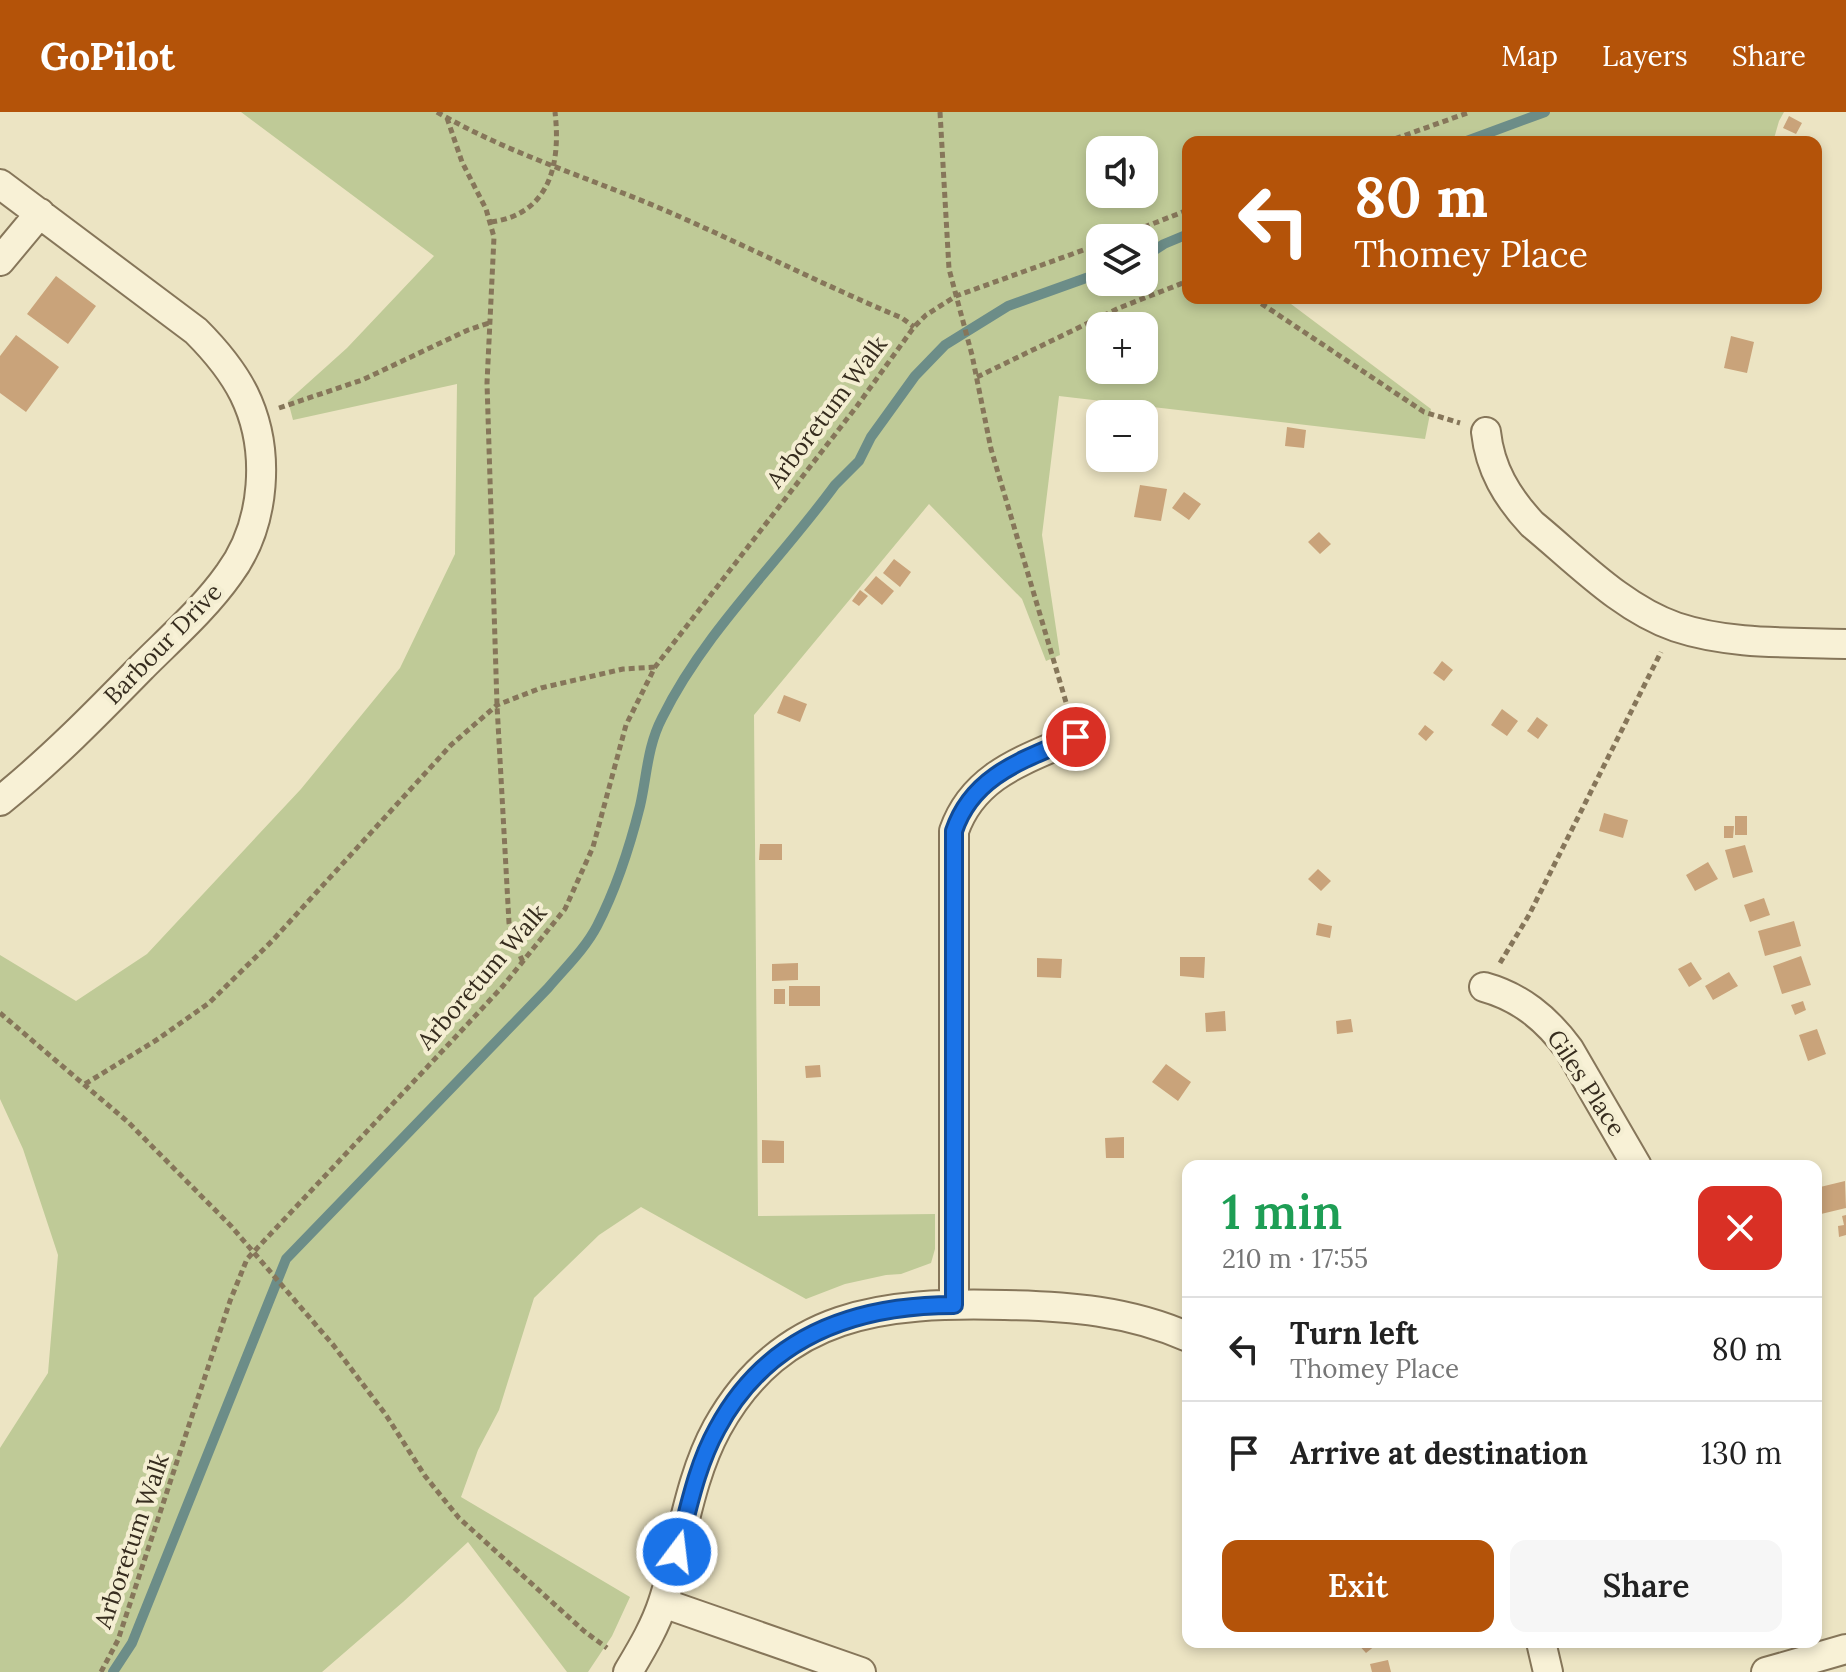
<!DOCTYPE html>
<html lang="en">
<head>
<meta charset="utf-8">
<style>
	:root { --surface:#fff; --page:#f6f6f6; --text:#222; --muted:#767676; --line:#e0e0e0; --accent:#b45309 }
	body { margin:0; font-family:Lora,serif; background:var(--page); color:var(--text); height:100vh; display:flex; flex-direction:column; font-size:30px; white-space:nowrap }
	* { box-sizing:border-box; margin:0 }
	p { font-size:26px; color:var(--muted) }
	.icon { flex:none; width:44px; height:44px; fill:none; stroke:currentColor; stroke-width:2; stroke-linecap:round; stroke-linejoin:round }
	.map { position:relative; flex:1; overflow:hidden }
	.details { position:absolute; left:1182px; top:1048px; width:640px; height:488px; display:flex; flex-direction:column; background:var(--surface); border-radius:16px; box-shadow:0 4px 12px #0003 }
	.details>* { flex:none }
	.hud { position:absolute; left:1182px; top:24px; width:640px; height:168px; border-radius:16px; box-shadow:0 4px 12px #0003; background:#b45309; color:#fff; overflow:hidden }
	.tools { position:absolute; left:1086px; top:24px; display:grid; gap:16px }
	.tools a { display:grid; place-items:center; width:72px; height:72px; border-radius:16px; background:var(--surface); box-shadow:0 4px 12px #0003; font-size:40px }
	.pin { position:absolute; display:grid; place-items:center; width:68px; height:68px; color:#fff; margin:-34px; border:4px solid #fff; border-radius:50%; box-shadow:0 2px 8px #0007 }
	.me { position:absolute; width:88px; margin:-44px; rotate:15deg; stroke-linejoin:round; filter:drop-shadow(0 0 6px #0008) }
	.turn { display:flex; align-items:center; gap:28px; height:168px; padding:0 40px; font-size:36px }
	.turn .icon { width:104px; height:104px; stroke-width:2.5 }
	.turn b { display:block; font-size:56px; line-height:68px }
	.round { display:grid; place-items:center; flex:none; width:84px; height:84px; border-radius:16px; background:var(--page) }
	.overview { display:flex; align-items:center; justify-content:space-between; height:136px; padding:0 40px }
	h1 { font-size:48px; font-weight:600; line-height:60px; color:#1e9e55 }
	.primary-button { display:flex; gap:16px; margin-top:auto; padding:16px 40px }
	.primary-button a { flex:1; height:92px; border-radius:16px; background:var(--accent); color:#fff; font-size:32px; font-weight:600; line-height:92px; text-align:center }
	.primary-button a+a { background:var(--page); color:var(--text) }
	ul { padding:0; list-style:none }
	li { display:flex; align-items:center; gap:24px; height:104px; padding:0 40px; border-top:2px solid var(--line) }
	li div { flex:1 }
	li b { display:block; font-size:30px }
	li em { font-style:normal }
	header { display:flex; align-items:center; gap:48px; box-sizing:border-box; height:112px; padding:0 40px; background:var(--accent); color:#fff }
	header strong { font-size:38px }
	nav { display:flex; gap:44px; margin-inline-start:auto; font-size:28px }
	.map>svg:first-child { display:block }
</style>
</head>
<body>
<header>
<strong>GoPilot</strong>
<nav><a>Map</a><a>Layers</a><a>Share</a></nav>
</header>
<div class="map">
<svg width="1846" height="1560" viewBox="0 0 1846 1560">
	<rect width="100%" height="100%" fill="#ece4c3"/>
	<path fill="#bfca97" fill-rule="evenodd" d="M241 0H1784L1779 9 1773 30H1188V186H1283L1431 297 1425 327 1059 284 1042 423 1060 543 1046 549 1022 487 929 392 754 603 758 1104 935 1102V1137L931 1151 901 1162 886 1163 845 1172 806 1187 641 1095 599 1123 534 1186 499 1298 478 1338 461 1385 630 1485 612 1524 588 1560H567L468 1430 403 1490 322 1560H0V1336L48 1261 58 1143 23 1037 0 987V843L76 889 147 842 301 677 400 556 455 442 457 272 293 308 288 289 347 236 434 144ZM1144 38V82H1100V38ZM1144 126V170H1100V126ZM1144 214V258H1100V214Z"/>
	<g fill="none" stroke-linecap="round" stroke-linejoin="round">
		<path stroke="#6c8d88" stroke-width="10" d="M1464 30 1545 0
			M1144 145 1164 132 1188 122
			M113 1560 132 1531 286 1147 548 876C565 856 585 837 597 814 616 777 630 734 640 694 647 664 647 635 662 606 705 519 778 451 835 373L859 349 871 325 915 264 945 233 1008 194 1100 161"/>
	</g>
	<path fill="#c9a37a" d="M1789 4 1802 11 1796 22 1783 16Z
		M56 164 96 194 68 232 27 202Z
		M16 223 59 255 26 300 0 281V244Z
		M1731 224 1754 230 1747 261 1724 256Z
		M1287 315 1306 318 1304 336 1285 334Z
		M1140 373 1167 377 1161 409 1134 405Z
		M1184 380 1201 392 1189 408 1172 396Z
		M1319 420 1331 432 1320 442 1308 430Z
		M894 447 911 460 900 475 883 461Z
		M876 464 894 479 882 493 864 478Z
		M860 478 868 484 859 494 852 489Z
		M1442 549 1453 558 1444 569 1433 561Z
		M784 583 807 592 800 610 777 601Z
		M1502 597 1518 609 1507 624 1491 613Z
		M1537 605 1548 613 1538 627 1527 619Z
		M1425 613 1434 620 1426 629 1418 622Z
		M1604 701 1628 708 1623 726 1599 719Z
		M1735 704H1747V723H1735Z
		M1724 714H1734L1733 726H1724Z
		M760 732H782V748H759Z
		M1745 733 1753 760 1733 766 1725 738Z
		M1708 750 1718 767 1695 779 1686 763Z
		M1318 757 1331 769 1321 779 1308 767Z
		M1764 786 1770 803 1750 810 1744 793Z
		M1794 809 1801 834 1765 844 1758 819Z
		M1318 811 1332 814 1330 826 1316 823Z
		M1801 844 1811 873 1782 882 1773 854Z
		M1180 845H1205L1204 866 1180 864Z
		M1037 846 1062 847 1061 866 1037 865Z
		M1691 850 1702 867 1689 875 1678 857Z
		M798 851V868L772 869V852Z
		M1729 860 1738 874 1713 888 1705 874Z
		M789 874H820V894H789Z
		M774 877H785V892H774Z
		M1803 889 1806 898 1795 903 1791 893Z
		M1225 899 1226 919 1206 920 1205 901Z
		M1351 907 1353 920 1337 922 1336 909Z
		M1817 917 1826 942 1808 949 1799 923Z
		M1166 952 1191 970 1178 989 1152 970Z
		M820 953 821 965 806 966 805 954Z
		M1124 1025V1046H1106L1105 1026Z
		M762 1028 784 1029V1051H762Z
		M1845 1069 1846 1096 1821 1102 1816 1076Z
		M1846 1103V1123L1839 1125 1838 1114 1844 1113 1842 1104Z
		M1356 1530H1373L1376 1533 1366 1541Z
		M1388 1548 1391 1560H1372L1370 1552Z"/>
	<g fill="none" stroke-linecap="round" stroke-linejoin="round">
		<defs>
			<path id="minor" d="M0 72 196 219C215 238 232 258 244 282 271 337 266 412 229 462 205 496 172 525 142 555 96 602 51 648 0 689
				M0 149 40 101
				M1486 320C1490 357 1507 385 1532 412 1576 448 1621 496 1676 515 1730 533 1790 530 1846 532
				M1484 875C1520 885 1546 906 1569 937L1637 1054
				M954 1193V719C974 662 1025 648 1076 625
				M663 1491 861 1560
				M1541 1530 1548 1560
				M628 1560C641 1538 655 1515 663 1490 682 1433 688 1369 717 1316 782 1199 885 1190 1005 1193 1068 1194 1130 1199 1188 1225
				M1766 1560 1846 1537"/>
		</defs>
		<use href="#minor" stroke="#86765a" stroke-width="32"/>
		<path stroke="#86765a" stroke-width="5" stroke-dasharray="6 4" stroke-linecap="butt" d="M437 0C507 41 587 65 662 97 743 132 821 172 902 206L914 215
			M940 0 949 157 972 243 991 337 1068 597
			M447 6 462 50 486 97 494 125 487 271 497 593 509 811 513 828 523 850
			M1386 30 1470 0
			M491 110C550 102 561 52 555 0
			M1116 126 1188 98
			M1253 186 1424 300 1460 311
			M977 265 1119 196 1188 169
			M279 296 362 268 468 218 489 211
			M1500 851 1529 803 1661 540
			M0 901 128 1010 231 1114 334 1234 386 1303 425 1364 459 1406 584 1519 607 1536
			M85 972 158 927 209 891 272 829 451 633 497 593 541 576 623 557 655 555
			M101 1560 118 1528 230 1189 247 1147 463 917 503 874 565 797 593 735 626 613 655 555 857 294 914 215 926 203 956 184 1100 132"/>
		<use href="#minor" stroke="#f8f1d6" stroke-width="28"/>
	</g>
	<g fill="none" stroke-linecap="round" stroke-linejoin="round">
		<defs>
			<path id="route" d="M677 1440C688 1399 696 1355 717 1317 766 1225 854 1193 954 1193V719C973 662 1026 647 1076 625"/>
		</defs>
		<use href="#route" stroke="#114b97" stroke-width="20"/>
		<use href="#route" stroke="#1a73e8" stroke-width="14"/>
	</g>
	<g text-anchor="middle" stroke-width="8" stroke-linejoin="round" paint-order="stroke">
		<g font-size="24" fill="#362c1e" stroke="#f4eed2">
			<text transform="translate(827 300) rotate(-53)" y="8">Arboretum Walk</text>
			<text transform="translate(163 532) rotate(-46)" y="8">Barbour Drive</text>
			<text transform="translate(482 865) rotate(-49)" y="8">Arboretum Walk</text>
			<text transform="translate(1586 971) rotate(57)" y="8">Giles Place</text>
			<text transform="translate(132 1429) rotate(-71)" y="8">Arboretum Walk</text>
		</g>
	</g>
</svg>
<div class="tools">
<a><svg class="icon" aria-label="sound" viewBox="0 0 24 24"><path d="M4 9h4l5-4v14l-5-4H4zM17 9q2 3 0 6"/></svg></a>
<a><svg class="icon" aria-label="layers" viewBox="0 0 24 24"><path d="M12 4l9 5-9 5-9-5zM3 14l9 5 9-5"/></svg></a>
<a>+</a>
<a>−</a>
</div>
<div class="pin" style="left:1076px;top:625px;background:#d93025"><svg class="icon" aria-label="arrive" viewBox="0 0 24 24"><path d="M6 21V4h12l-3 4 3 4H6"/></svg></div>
<svg class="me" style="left:677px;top:1440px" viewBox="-20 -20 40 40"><circle r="17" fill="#1a73e8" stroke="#fff" stroke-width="3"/><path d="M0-11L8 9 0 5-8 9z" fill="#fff"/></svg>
<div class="hud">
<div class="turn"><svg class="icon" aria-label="left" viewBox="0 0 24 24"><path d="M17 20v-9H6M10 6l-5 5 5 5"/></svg><div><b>80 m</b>Thomey Place</div></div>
</div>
<section class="details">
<div class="overview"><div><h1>1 min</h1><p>210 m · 17:55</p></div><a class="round" style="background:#d93025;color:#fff"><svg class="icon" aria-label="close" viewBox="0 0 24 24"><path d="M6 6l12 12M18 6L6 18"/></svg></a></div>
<ul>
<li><svg class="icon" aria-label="left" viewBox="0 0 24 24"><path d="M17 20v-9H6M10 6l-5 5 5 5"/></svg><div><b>Turn left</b><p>Thomey Place</p></div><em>80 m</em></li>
<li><svg class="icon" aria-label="arrive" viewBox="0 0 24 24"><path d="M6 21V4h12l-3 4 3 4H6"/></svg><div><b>Arrive at destination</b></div><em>130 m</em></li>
</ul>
<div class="primary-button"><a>Exit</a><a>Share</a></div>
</section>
</div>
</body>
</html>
